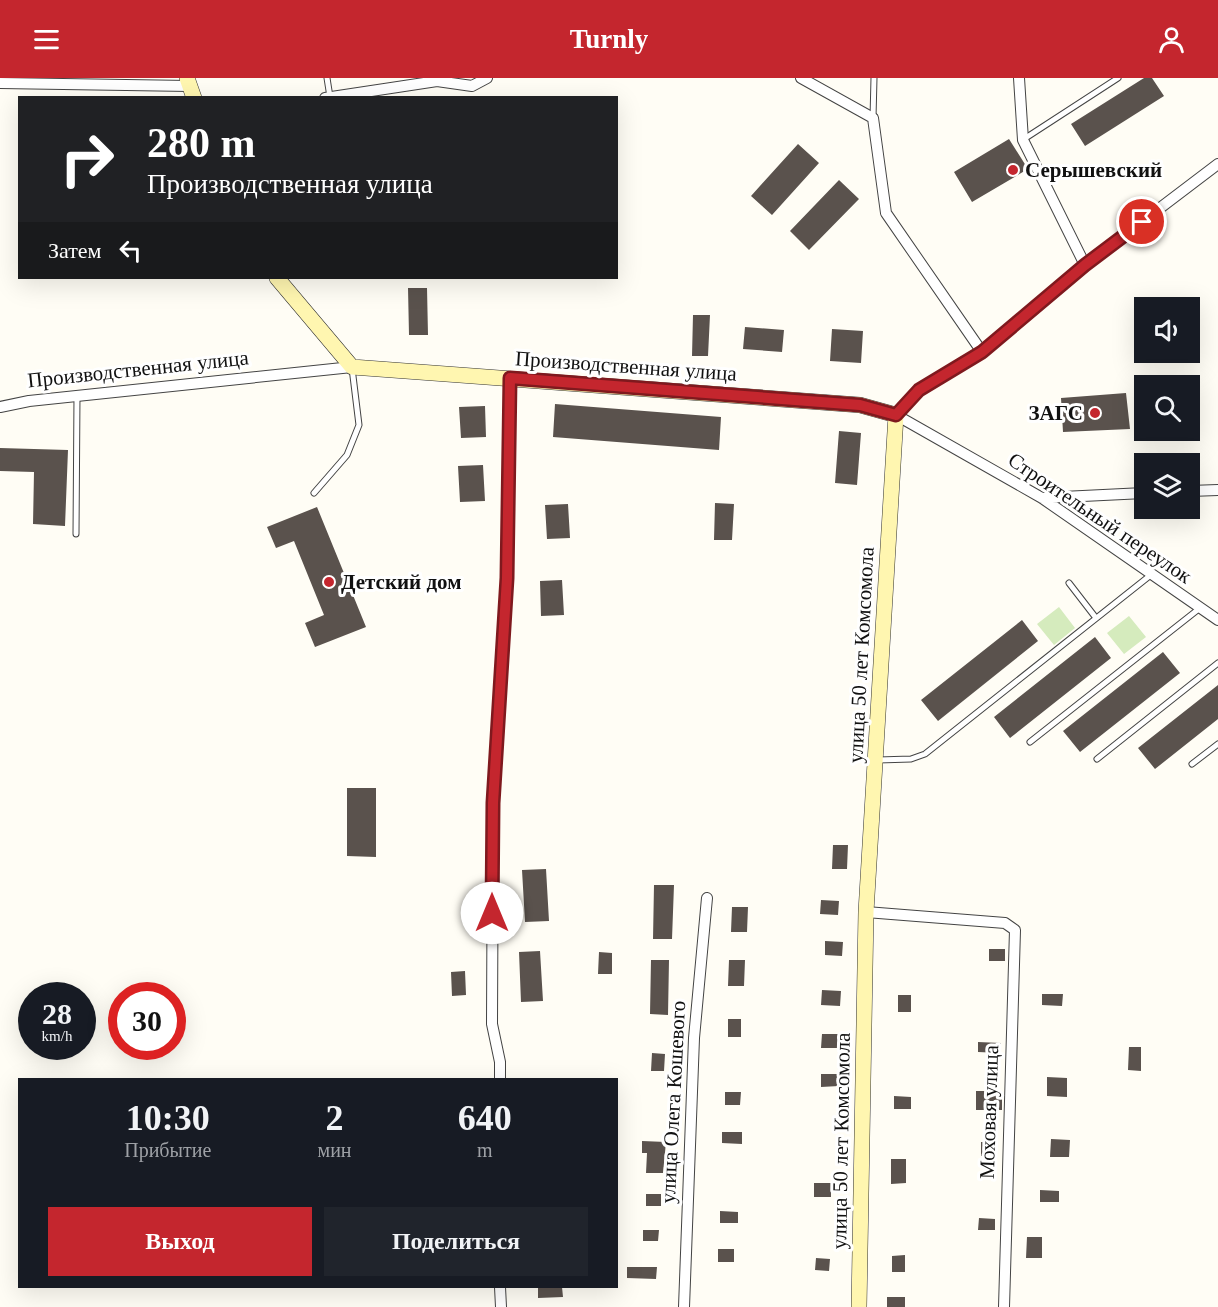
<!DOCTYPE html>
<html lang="ru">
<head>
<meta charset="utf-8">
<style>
	:root { --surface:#171b24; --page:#20242c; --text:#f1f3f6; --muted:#9ea1a6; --accent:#c4262e }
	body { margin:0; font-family:"Times New Roman",serif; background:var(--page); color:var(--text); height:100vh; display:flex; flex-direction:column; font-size:22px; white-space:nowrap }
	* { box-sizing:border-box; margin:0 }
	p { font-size:20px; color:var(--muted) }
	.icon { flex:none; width:33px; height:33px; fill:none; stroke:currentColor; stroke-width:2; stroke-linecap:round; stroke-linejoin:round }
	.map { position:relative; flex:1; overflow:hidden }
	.drawer { position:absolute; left:18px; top:1000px; width:600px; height:210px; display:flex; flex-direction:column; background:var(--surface); border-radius:0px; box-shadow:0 6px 24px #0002 }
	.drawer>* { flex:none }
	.hud { position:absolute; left:18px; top:18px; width:600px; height:183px; border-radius:0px; box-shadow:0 6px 24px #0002; background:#202124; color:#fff; overflow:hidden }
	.tools { position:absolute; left:1134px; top:219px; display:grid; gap:12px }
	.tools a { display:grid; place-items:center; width:66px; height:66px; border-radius:0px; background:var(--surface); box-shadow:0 6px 24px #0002; font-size:30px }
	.speed { position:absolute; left:18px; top:904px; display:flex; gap:12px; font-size:30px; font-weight:700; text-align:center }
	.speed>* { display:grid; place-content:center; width:78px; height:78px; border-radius:50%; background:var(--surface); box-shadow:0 6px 24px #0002; line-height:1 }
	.speed small { font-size:15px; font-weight:400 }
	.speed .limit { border:9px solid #d22; background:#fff; color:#111 }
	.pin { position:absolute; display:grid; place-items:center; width:51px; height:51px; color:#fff; margin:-26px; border:3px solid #fff; border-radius:50%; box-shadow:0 2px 6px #0007 }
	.me { position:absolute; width:66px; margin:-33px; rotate:0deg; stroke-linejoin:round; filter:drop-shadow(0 0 4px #0008) }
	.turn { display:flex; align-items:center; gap:21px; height:126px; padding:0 30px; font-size:27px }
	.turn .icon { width:78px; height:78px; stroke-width:2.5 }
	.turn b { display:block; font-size:42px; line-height:51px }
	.then { display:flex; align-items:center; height:57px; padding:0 30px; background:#0003; gap:12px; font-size:22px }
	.eta { display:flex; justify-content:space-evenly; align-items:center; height:102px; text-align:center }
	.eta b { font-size:36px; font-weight:700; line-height:42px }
	.cta { display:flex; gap:12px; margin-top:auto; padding:12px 30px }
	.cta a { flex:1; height:69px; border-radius:0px; background:var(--accent); color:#fff; font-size:24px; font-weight:700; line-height:69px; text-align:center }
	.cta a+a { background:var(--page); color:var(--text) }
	header { display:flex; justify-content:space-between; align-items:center; height:78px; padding:0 30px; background:var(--accent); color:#fff; font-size:27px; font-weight:700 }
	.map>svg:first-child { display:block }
</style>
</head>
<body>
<header><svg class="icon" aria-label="menu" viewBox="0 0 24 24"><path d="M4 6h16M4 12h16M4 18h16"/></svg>Turnly<svg class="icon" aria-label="person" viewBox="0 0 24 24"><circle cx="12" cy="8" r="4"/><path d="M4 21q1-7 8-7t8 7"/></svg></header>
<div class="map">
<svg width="1218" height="1229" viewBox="0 0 1218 1229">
	<rect width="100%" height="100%" fill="#fffdf5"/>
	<path fill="#d5ebbd" d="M1059 529 1075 550 1054 567 1037 546Z
		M1129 538 1146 559 1124 576 1107 555Z"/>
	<path fill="#5a524d" d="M1144 0H1152L1164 18 1085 68 1071 46Z
		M1009 61 1028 91 972 124 954 94Z
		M798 66 819 85 772 137 751 118Z
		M839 102 859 121 809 172 790 153Z
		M408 210H427L428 257H409Z
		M693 237H710L708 278H692Z
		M745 249 784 252 782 274 743 271Z
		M832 251 863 253 861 285 830 283Z
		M1126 315 1130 351 1063 354 1061 320Z
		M555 326 721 339 719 372 553 359Z
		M485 328 486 359 461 360 459 329Z
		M839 353 861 355 857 407 835 405Z
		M0 370 68 372 65 448 33 446 34 394 0 393Z
		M483 387 485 423 460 424 458 388Z
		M715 425 734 426 732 462H714Z
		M568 426 570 460 547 461 545 427Z
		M317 429 366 549 315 569 305 545 324 537 294 463 276 470 267 449Z
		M562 502 564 537 541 538 540 503Z
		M1022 542 1038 563 938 643 921 622Z
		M1095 559 1111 580 1010 660 994 639Z
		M1163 574 1180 595 1080 674 1063 653Z
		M1218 607V641L1155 691 1138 670Z
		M347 710H376V779L347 778Z
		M833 767H848L847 791H832Z
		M546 791 549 843 525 844 522 792Z
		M654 807H674L672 861H653Z
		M821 822 839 823 838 837 820 836Z
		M732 829H748L747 854H731Z
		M825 863 843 864 842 878 825 877Z
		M989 871H1005V883H989Z
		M540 873 543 923 521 924 519 874Z
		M599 874 612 875V896H598Z
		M651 882H669L668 937 650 936Z
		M729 882H745L744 908H728Z
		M465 893 466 917 452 918 451 894Z
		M822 912 841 913 840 928 821 927Z
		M1042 916H1063L1062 928 1042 927Z
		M898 917H911V934H898Z
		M728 941H741V959H728Z
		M822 956H839V970H821Z
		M978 964 1001 965V975L978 974Z
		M1129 969H1141V993L1128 992Z
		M652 975 665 976 664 993H651Z
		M821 996H838L839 1008 821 1009Z
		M1047 999 1067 1000V1019L1047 1018Z
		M976 1013H1002V1032H976Z
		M725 1014H741L740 1027H725Z
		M894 1018 911 1019V1031H894Z
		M722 1054H742V1066L722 1065Z
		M1051 1061 1070 1062 1069 1079H1050Z
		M642 1063 666 1064 663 1095H646L647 1075H642Z
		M981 1064H995V1078H981Z
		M891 1081H906V1105L891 1106Z
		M814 1105H831V1119H814Z
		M1040 1112 1059 1113V1124H1040Z
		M646 1116H661V1128H646Z
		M720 1133 738 1134V1145H720Z
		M979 1140 995 1141V1152H978Z
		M643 1152H659L658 1163H643Z
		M1027 1159H1042V1180H1026Z
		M718 1171H734V1184H718Z
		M905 1177V1194H892V1178Z
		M816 1180 830 1181 829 1193 815 1192Z
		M627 1189H657L656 1201 627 1200Z
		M538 1209H562L563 1219 538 1220Z
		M887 1219H905V1229H887Z"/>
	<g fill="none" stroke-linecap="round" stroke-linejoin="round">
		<defs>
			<path id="lane" d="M327 0 330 19
				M873 40 874 0
				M1024 61 1118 0
				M314 415 347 377 359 347 352 290
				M76 456 77 318
				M1069 505 1096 540
				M1030 664 1200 530
				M1097 681 1218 585
				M878 682 911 681 925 676 1152 496
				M1192 686 1218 666"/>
			<path id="street" d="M801 0 873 40 886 135 982 274
				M1019 0 1023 62 1085 187
				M0 5 189 8
				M325 20 437 3 472 8 487 0
				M1218 86 1085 187 982 274 919 312 896 337 1042 420 1218 542
				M0 329 29 323 352 289
				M1190 413 1218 412
				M1042 420 1144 415
				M866 834 1005 845 1015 852 1004 1229
				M500 1002V984L492 946 493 725 507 500 510 300
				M500 1209 501 1229
				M684 1229 694 960 707 820"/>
			<path id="secondary" d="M187 0 194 20
				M277 200 352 289 860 327 896 337 866 834 859 1229"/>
		</defs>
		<use href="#lane" stroke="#444" stroke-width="7"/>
		<use href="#street" stroke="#444" stroke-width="12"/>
		<use href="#secondary" stroke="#333" stroke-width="16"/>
		<use href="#lane" stroke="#fff" stroke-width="5"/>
		<use href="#street" stroke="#fff" stroke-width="10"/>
		<use href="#secondary" stroke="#fff6b0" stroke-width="15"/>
	</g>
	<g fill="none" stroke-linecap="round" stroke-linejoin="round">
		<defs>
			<path id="route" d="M492 835 493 725 507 500 510 300 860 327 896 337 919 312 982 274 1085 187 1142 144"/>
		</defs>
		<use href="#route" stroke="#7f191e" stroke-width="15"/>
		<use href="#route" stroke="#c4262e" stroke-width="10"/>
	</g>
	<g fill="#c4262e" stroke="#fff" stroke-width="2">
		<circle cx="1013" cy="92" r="6"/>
		<circle cx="1095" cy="335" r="6"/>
		<circle cx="329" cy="504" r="6"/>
	</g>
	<g text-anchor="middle" stroke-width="6" stroke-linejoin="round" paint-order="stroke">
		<g font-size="21" font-weight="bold" fill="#111" stroke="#fff" text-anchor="start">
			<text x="1025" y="99">Серышевский</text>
			<text x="1083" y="342" text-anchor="end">ЗАГС</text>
			<text x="341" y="511">Детский дом</text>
		</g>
		<g font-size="21" fill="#111" stroke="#fff">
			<text transform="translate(626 288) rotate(4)" y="7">Производственная улица</text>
			<text transform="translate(138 291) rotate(-6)" y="7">Производственная улица</text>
			<text transform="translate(1100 440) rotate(34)" y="7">Строительный переулок</text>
			<text transform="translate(861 577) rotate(-87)" y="7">улица 50 лет Комсомола</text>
			<text transform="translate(673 1024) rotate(-87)" y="7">улица Олега Кошевого</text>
			<text transform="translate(989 1034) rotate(-88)" y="7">Моховая улица</text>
			<text transform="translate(841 1063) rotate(-89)" y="7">улица 50 лет Комсомола</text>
		</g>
	</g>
</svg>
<div class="tools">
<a><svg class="icon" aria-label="sound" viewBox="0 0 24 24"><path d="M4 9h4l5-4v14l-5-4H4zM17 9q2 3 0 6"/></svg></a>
<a><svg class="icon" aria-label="search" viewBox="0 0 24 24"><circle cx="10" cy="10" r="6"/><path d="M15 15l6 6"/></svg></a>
<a><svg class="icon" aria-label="layers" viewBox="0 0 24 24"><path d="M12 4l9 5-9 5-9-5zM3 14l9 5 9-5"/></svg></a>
</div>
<div class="speed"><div>28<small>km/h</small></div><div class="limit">30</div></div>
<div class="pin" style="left:1142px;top:144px;background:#d93025"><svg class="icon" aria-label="arrive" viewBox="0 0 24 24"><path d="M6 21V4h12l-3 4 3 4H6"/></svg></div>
<svg class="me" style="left:492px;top:835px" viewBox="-20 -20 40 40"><circle r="19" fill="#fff"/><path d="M0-13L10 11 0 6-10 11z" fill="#c4262e"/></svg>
<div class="hud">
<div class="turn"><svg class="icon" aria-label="right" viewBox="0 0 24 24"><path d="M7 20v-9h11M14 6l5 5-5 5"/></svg><div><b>280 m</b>Производственная улица</div></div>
<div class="then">Затем<svg class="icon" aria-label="left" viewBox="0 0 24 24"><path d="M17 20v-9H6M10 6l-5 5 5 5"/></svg></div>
</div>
<section class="drawer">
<div class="eta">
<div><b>10:30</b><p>Прибытие</p></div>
<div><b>2</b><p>мин</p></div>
<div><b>640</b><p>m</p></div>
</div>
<div class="cta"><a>Выход</a><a>Поделиться</a></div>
</section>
</div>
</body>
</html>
